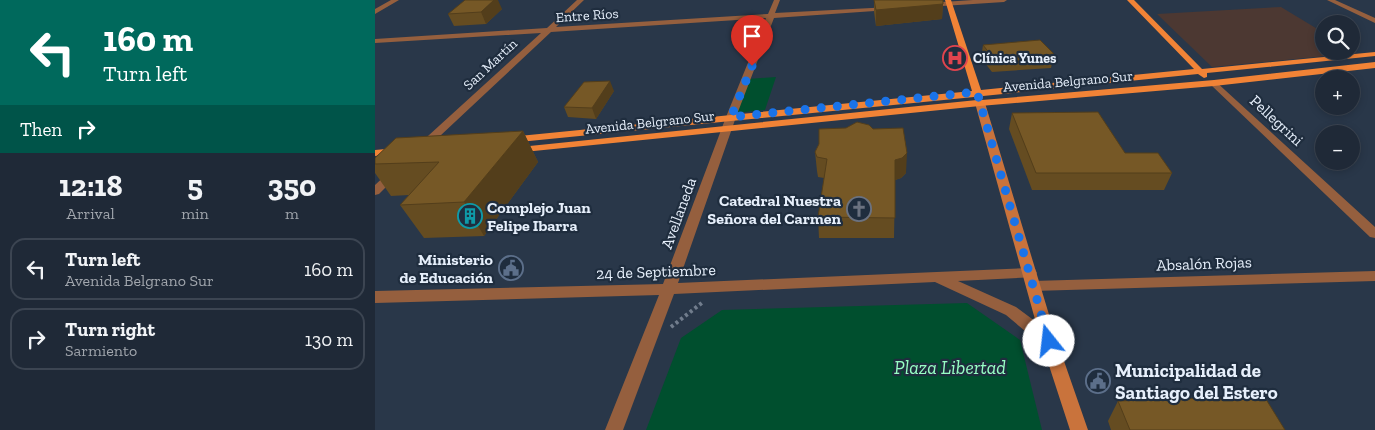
<!DOCTYPE html>
<html lang="en">
<head>
<meta charset="utf-8">
<style>
	:root { --surface:#1f2937; --page:#27313f; --text:#f1f3f6; --muted:#a1a6ad; --line:#3c4552 }
	body { margin:0; font-family:"Zilla Slab",serif; background:var(--page); color:var(--text); height:100vh; display:flex; flex-direction:column; font-size:19px; white-space:nowrap }
	* { box-sizing:border-box; margin:0 }
	p { font-size:16px; color:var(--muted) }
	.icon { flex:none; width:28px; height:28px; fill:none; stroke:currentColor; stroke-width:2; stroke-linecap:round; stroke-linejoin:round }
	.map { position:relative; flex:1; overflow:hidden }
	.sheet { display:flex; flex-direction:column; background:var(--surface); width:375px }
	.sheet>* { flex:none }
	.top-card { background:#00695c; color:#fff; overflow:hidden }
	.fabs { position:absolute; left:940px; top:15px; display:grid; gap:10px }
	.fabs a { display:grid; place-items:center; width:45px; height:45px; border-radius:50%; background:var(--surface); box-shadow:0 2px 8px #0003,0 0 0 1px var(--line); font-size:25px }
	.pin { position:absolute; display:grid; place-items:center; width:42px; height:42px; color:#fff; margin:-51px -21px; border-radius:50% 50% 50% 0; rotate:-45deg; box-shadow:0 0 5px #0007 }
	.pin .icon { rotate:45deg }
	.me { position:absolute; width:55px; margin:-28px; rotate:344deg; stroke-linejoin:round; filter:drop-shadow(0 0 4px #0008) }
	.turn { display:flex; align-items:center; gap:18px; height:105px; padding:0 20px; font-size:22px }
	.turn .icon { width:65px; height:65px; stroke-width:2.5 }
	.turn b { display:block; font-size:35px; line-height:42px }
	.then { display:flex; align-items:center; height:48px; padding:0 20px; background:#0003; gap:10px; font-size:19px }
	.eta { display:flex; justify-content:space-evenly; align-items:center; height:85px; text-align:center }
	.eta b { font-size:30px; font-weight:700; line-height:35px }
	ul { padding:0; list-style:none }
	li { display:flex; align-items:center; gap:15px; height:62px; margin:0 10px 8px; padding:0 10px; border:2px solid var(--line); border-radius:15px }
	li div { flex:1 }
	li b { display:block; font-size:19px }
	li em { font-style:normal }
	main { display:flex; flex:1; min-height:0 }
	.map>svg:first-child { display:block }
</style>
</head>
<body>
<main>
<section class="sheet">
<div class="top-card">
<div class="turn"><svg class="icon" aria-label="left" viewBox="0 0 24 24"><path d="M17 20v-9H6M10 6l-5 5 5 5"/></svg><div><b>160 m</b>Turn left</div></div>
<div class="then">Then<svg class="icon" aria-label="right" viewBox="0 0 24 24"><path d="M7 20v-9h11M14 6l5 5-5 5"/></svg></div>
</div>
<div class="eta">
<div><b>12:18</b><p>Arrival</p></div>
<div><b>5</b><p>min</p></div>
<div><b>350</b><p>m</p></div>
</div>
<ul>
<li><svg class="icon" aria-label="left" viewBox="0 0 24 24"><path d="M17 20v-9H6M10 6l-5 5 5 5"/></svg><div><b>Turn left</b><p>Avenida Belgrano Sur</p></div><em>160 m</em></li>
<li><svg class="icon" aria-label="right" viewBox="0 0 24 24"><path d="M7 20v-9h11M14 6l5 5-5 5"/></svg><div><b>Turn right</b><p>Sarmiento</p></div><em>130 m</em></li>
</ul>
</section>
<div class="map">
<svg width="1000" height="430" viewBox="0 0 1000 430">
	<rect width="100%" height="100%" fill="#293749"/>
	<path fill="#4c3832" d="M906 7 949 33V51L976 50 982 53 837 67 782 14Z"/>
	<path fill="#004f2e" d="M401 77 390 110 360 113 373 79Z
		M592 303 645 340 667 430H271L306 338 347 310Z"/>
	<g fill="none" stroke-linecap="round" stroke-linejoin="round">
		<path stroke="#717d8d" stroke-width="4" stroke-dasharray="3 3" stroke-linecap="butt" d="M296 327 328 302"/>
		<path fill="#955f3e" fill-rule="evenodd" d="M16 0H24L0 14V9Z
			M202 0H209L181 27 393 14 399 0H405L400 13 516 7V9L514 10 399 18 361 117 303 283 655 268 660 269 662 273 660 277 583 281 641 307 680 336 682 341 680 346 674 348 668 346 631 315 560 282 299 294 248 430H230L284 295 0 303V291L288 284 351 117 391 18 176 32 50 150 46 151 41 148 42 146 166 33 0 43V39L172 28Z
			M598 0H632L629 2 552 7 549 5 552 3Z
			M952 0H960L1000 18V23Z
			M839 80 1000 227V238L995 237 836 85 835 83Z
			M19 170 23 171 25 173 4 194 0 195V185L15 171Z
			M1000 271V281L658 291 653 290 651 286 653 282 658 281Z"/>
		<path fill="#c9733c" fill-rule="evenodd" d="M605 100 610 103 682 341 713 430H695L666 341 600 103Z"/>
		<path fill="#f18336" fill-rule="evenodd" d="M570 0H576L606 90 819 69 752 0H759L827 69 1000 52V56L832 73V77L829 78 823 74 608 96 607 100 839 80 1000 62V68L839 86 605 106 139 153 134 150 135 148 602 100 599 97 134 143 129 140 134 137 597 91Z
			M22 148 26 149 27 151 26 153 0 156V150Z"/>
	</g>
	<path fill="#654c21" d="M499 0H568L567 19 501 26 499 12Z
		M127 9 111 24 79 26 73 14Z
		M608 45 679 54 676 68 617 72 606 58Z
		M239 91 221 119 193 117 189 107Z
		M637 113 797 173 789 190H657L634 129Z
		M148 131 163 162 109 236 49 238 25 205 34 195 16 196 0 173V158Z
		M440 152 531 173 526 178 520 180 519 238H444L443 217 449 178 443 177 442 171Z
		M743 401 910 430H736L733 421Z"/>
	<path fill="#533e1b" d="M119 0H123L127 9 111 24 106 12Z
		M568 4 567 19 501 26V10Z
		M235 81 239 91 221 119 217 108Z
		M148 131 163 162 109 236 89 202Z
		M532 153 531 173 526 178 520 180V160Z"/>
	<path fill="#765826" stroke="#533e1b" d="M90 0H119L106 12 73 14Z
		M499 0H568V4L501 10Z
		M665 40 679 54 619 59 608 45Z
		M235 81 217 108 189 107 209 82Z
		M723 112 750 153H783L797 173H661L637 113Z
		M482 122 494 125 498 129 528 128 532 153 527 158 520 160V218L443 217 452 159 442 157 440 152 444 144V129L471 128Z
		M148 131 89 202 25 205 64 162 0 164V158L21 138Z
		M889 396 910 430H755L743 401Z"/>
	<g fill="none" stroke-linecap="round" stroke-linejoin="round">
		<path stroke="#1a73e8" stroke-width="9" stroke-dasharray="0 16.2" d="M377 66 356 117 602 92 674 341"/>
	</g>
	<defs>
		<symbol id="hospital-ring" viewBox="-11 -11 22 22"><circle r="9.5" fill="#1f2d3e" stroke="#e0444e" stroke-width="1.5"/><path d="M-5-5h3v3.5h4V-5h3V5h-3V1.5h-4V5h-3Z" fill="#e0444e"/></symbol>
		<symbol id="church-ring" viewBox="-11 -11 22 22"><circle r="9.5" fill="#1f2d3e" stroke="#6b7280" stroke-width="1.5"/><path d="M-1.2-6h2.4v3.5h3.3v2.4h-3.3V6h-2.4V-.1h-3.3v-2.4h3.3Z" fill="#6b7280"/></symbol>
		<symbol id="building-ring" viewBox="-11 -11 22 22"><circle r="9.5" fill="#1f2d3e" stroke="#0f9aa8" stroke-width="1.5"/><path d="M-4-6H4V6H1V3H-1V6H-4ZM-2.5-4.3h1.7v1.8h-1.7ZM.8-4.3h1.7v1.8H.8ZM-2.5-1h1.7V.8h-1.7ZM.8-1h1.7V.8H.8Z" fill="#0f9aa8"/></symbol>
		<symbol id="civic-ring" viewBox="-11 -11 22 22"><circle r="9.5" fill="#1f2d3e" stroke="#5c6f8a" stroke-width="1.5"/><path d="M-.6-6.5H3V-4.5H.6V-3L4-1V1h2V6H-6V1h2V-1L-.6-3ZM-1.2 2.5V6h2.4V2.5Z" fill="#5c6f8a"/></symbol>
	</defs>
	<g fill-rule="evenodd">
		<use href="#hospital-ring" x="566" y="44" width="28" height="28"/>
		<use href="#church-ring" x="470" y="195" width="28" height="28"/>
		<use href="#building-ring" x="81" y="202" width="28" height="28"/>
		<use href="#civic-ring" x="122" y="254" width="28" height="28"/>
		<use href="#civic-ring" x="709" y="367" width="28" height="28"/>
	</g>
	<g text-anchor="middle" stroke-width="4.5" stroke-linejoin="round" paint-order="stroke">
		<g font-size="14" fill="#e6effb" stroke="#1f2d3e">
			<text transform="translate(212 15) rotate(-4)" y="5">Entre Ríos</text>
			<text transform="translate(115 64) rotate(-43)" y="5">San Martín</text>
			<text transform="translate(693 81) rotate(-5)" y="5">Avenida Belgrano Sur</text>
			<text transform="translate(275 122) rotate(-6)" y="5">Avenida Belgrano Sur</text>
		</g>
		<g font-size="14" font-weight="bold" fill="#e6effb" stroke="#1f2d3e" text-anchor="start">
			<text x="598" y="63">Clínica Yunes</text>
		</g>
		<g font-size="16" fill="#e6effb" stroke="#1f2d3e">
			<text transform="translate(902 120) rotate(43)" y="6">Pellegrini</text>
			<text transform="translate(303 213) rotate(-70)" y="6">Avellaneda</text>
			<text transform="translate(829 263) rotate(-2)" y="6">Absalón Rojas</text>
			<text transform="translate(281 271) rotate(-2)" y="6">24 de Septiembre</text>
		</g>
		<g font-size="16" font-weight="bold" fill="#e6effb" stroke="#1f2d3e" text-anchor="end">
			<text x="466" y="206">Catedral Nuestra<tspan x="466" dy="18">Señora del Carmen</tspan></text>
			<text x="112" y="213" text-anchor="start">Complejo Juan<tspan x="112" dy="18">Felipe Ibarra</tspan></text>
			<text x="118" y="265">Ministerio<tspan x="118" dy="18">de Educación</tspan></text>
		</g>
		<g font-size="19" font-style="italic" fill="#97fec4" stroke="#1f2d3e">
			<text x="575" y="374">Plaza Libertad</text>
		</g>
		<g font-size="19" font-weight="bold" fill="#e6effb" stroke="#1f2d3e" text-anchor="start">
			<text x="740" y="377">Municipalidad de<tspan x="740" dy="22">Santiago del Estero</tspan></text>
		</g>
	</g>
</svg>
<div class="fabs">
<a><svg class="icon" aria-label="search" viewBox="0 0 24 24"><circle cx="10" cy="10" r="6"/><path d="M15 15l6 6"/></svg></a>
<a>+</a>
<a>−</a>
</div>
<div class="pin" style="left:377px;top:66px;background:#d93025"><svg class="icon" aria-label="arrive" viewBox="0 0 24 24"><path d="M6 21V4h12l-3 4 3 4H6"/></svg></div>
<svg class="me" style="left:674px;top:341px" viewBox="-20 -20 40 40"><circle r="19" fill="#fff"/><path d="M0-13L10 11 0 6-10 11z" fill="#1a73e8"/></svg>
</div>
</main>
</body>
</html>
